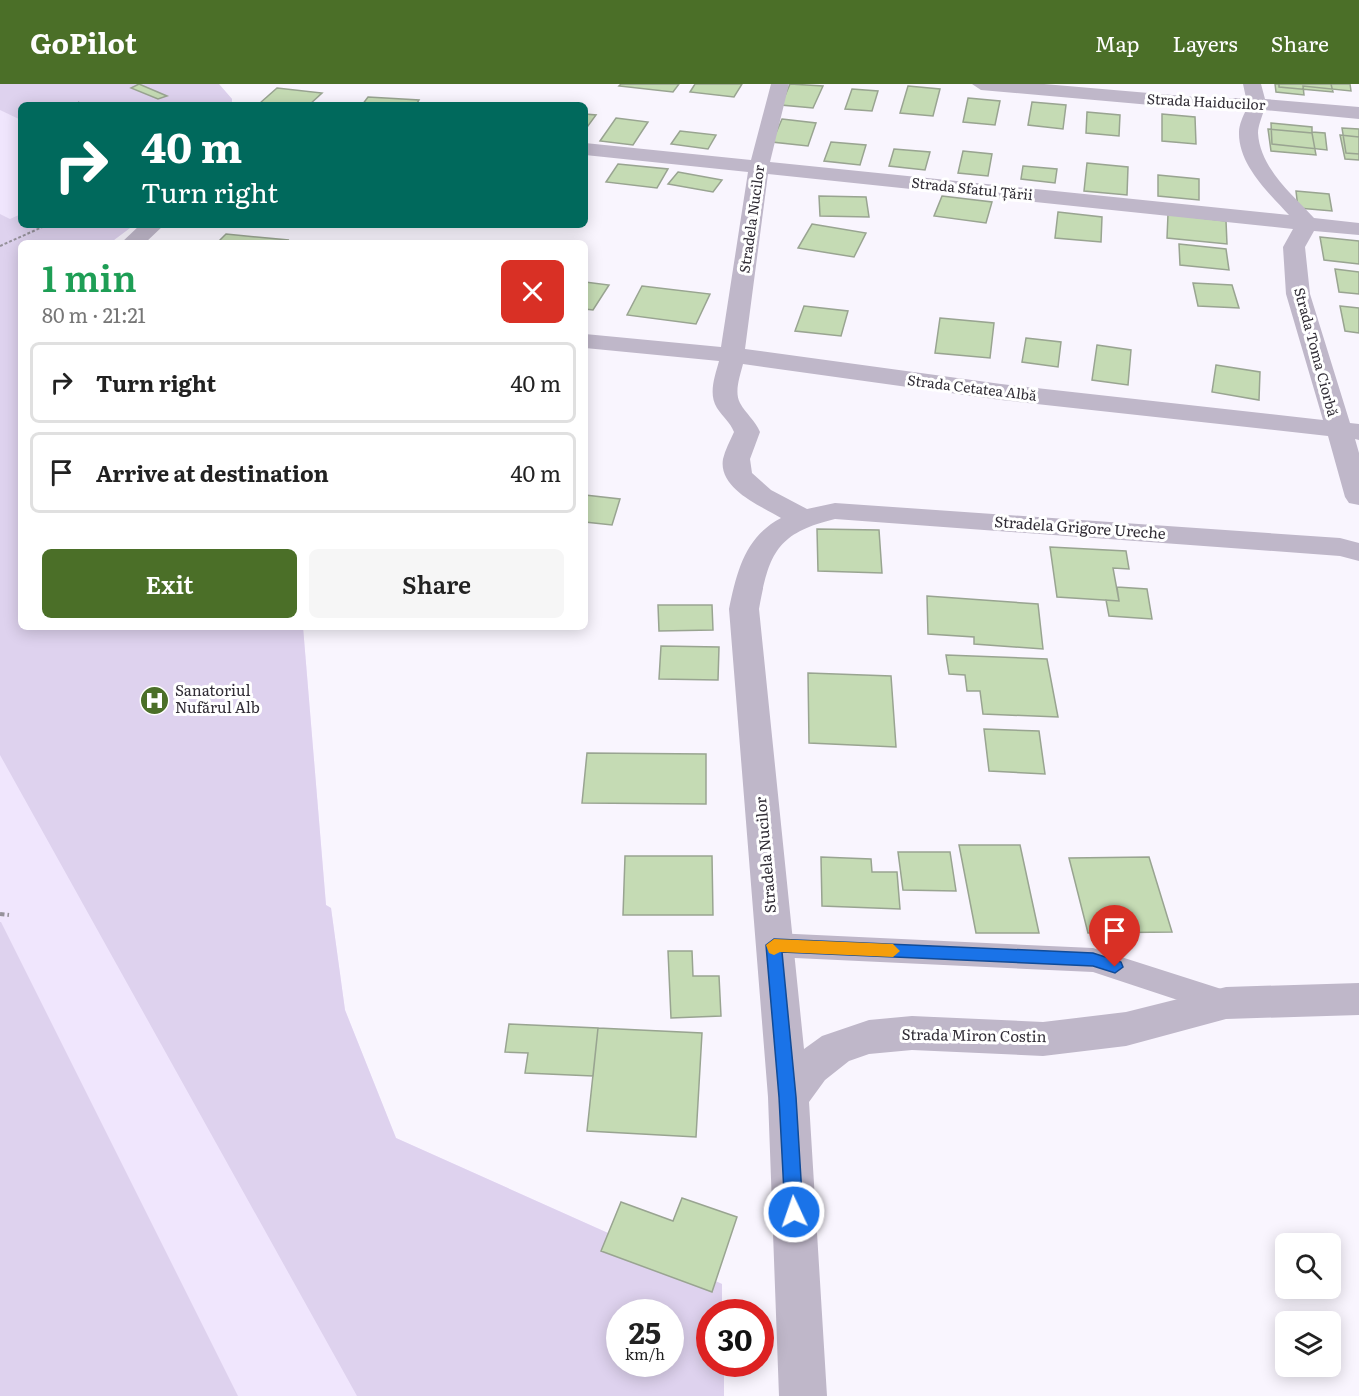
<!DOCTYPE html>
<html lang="en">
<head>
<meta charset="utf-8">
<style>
	:root { --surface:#fff; --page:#f6f6f6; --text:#222; --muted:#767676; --line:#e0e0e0; --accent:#4b6f28 }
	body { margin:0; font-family:Literata,serif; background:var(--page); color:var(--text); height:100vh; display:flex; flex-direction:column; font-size:22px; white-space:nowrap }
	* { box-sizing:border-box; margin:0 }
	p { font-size:20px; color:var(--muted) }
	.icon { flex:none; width:33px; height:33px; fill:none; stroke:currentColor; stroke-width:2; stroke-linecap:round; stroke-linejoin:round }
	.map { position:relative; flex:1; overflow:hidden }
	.sheet { position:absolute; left:18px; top:156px; width:570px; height:390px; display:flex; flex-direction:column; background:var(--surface); border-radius:9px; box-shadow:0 3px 15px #0003 }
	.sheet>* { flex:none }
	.banner { position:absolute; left:18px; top:18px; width:570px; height:126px; border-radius:9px; box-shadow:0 3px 15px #0003; background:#00695c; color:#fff; overflow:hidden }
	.controls { position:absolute; left:1275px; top:1149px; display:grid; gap:12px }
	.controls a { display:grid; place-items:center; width:66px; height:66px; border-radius:9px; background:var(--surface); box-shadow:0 3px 15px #0003; font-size:30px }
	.speed { position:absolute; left:606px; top:1215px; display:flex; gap:12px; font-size:30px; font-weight:700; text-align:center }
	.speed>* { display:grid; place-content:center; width:78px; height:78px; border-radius:50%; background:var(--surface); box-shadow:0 3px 15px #0003; line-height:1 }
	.speed small { font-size:15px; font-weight:400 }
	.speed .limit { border:9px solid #d22; background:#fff; color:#111 }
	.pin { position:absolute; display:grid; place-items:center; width:51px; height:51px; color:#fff; margin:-62px -26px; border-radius:50% 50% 50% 0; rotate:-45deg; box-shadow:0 0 6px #0007 }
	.pin .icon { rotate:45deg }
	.me { position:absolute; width:66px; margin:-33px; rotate:357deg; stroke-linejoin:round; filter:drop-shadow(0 0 4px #0008) }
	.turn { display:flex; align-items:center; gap:21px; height:126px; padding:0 24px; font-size:27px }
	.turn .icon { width:78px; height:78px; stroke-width:2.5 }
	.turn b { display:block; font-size:42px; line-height:51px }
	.round { display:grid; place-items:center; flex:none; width:63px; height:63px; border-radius:9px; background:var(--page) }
	.summary { display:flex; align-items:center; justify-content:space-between; height:102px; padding:0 24px }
	h1 { font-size:36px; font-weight:600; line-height:45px; color:#1e9e55 }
	.action { display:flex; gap:12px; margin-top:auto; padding:12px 24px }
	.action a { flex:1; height:69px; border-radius:9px; background:var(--accent); color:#fff; font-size:24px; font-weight:600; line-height:69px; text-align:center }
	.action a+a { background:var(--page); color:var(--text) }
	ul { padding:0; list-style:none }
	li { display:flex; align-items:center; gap:18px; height:81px; margin:0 12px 9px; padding:0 12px; border:3px solid var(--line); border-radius:9px }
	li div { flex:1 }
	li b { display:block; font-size:22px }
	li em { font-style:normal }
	header { display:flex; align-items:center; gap:36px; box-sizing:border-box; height:84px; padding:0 30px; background:var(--accent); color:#fff }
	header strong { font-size:28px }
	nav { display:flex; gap:33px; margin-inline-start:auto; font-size:21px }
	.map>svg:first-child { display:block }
</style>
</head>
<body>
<header>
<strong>GoPilot</strong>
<nav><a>Map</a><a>Layers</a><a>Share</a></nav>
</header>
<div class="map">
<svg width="1359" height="1312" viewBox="0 0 1359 1312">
	<rect width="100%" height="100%" fill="#f9f5fe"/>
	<path fill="#f0e6fd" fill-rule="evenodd" d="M0 0H219L232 15V21H21V141H134L110 159H21V543H303L326 821 331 824 345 926 396 1054 722 1200V1228H710V1280H724V1312H0ZM620 1228H670V1280H620Z"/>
	<path fill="#ded2ee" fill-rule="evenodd" d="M0 0H219L232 15V21H21V36L0 26Z
		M0 130 10 135 21 130V141H134L110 159H21V543H303L326 821 331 824 345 926 396 1054 722 1200V1228H710V1280H724V1312H357L0 671ZM620 1228H670V1280H620Z
		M0 838H1L238 1312H0Z"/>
	<path fill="#c5dbb4" stroke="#99a491" stroke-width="1.5" d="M139 0 167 12 158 15 131 4Z
		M621 0H679L673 8 619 2Z
		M695 0H742L734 13 690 8Z
		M790 0 823 2 813 24 781 21Z
		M1275 0H1350L1351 7 1303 2 1304 11 1276 8Z
		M1279 0H1331L1333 8 1279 3Z
		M908 2 940 5 933 32 900 29Z
		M277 4 322 9 309 21 260 19Z
		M852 5 878 7 872 27 845 25Z
		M368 13 419 16 416 21H362Z
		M968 14 1000 17 995 41 963 38Z
		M1032 18 1066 21 1063 45 1028 41Z
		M1087 28 1120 31 1119 52 1086 49Z
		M585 30 596 31 585 46Z
		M1162 30 1195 33 1196 60 1162 57Z
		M616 34 648 38 633 61 600 57Z
		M782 35 816 39 808 62 772 58Z
		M1271 39 1312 43V48L1325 49 1327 66 1272 60Z
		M1342 44 1359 45V70L1346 69Z
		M1268 45 1312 49 1316 71 1271 67Z
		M680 47 716 51 708 65 671 60Z
		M1340 51 1359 53V76L1345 75Z
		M831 58 866 61 860 81 824 77Z
		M894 65 930 68 925 86 889 82Z
		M963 67 992 70 988 92 958 89Z
		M1087 79 1128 83 1127 111 1084 107Z
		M618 80 668 85 657 104 606 98Z
		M1023 82 1057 85 1055 99 1021 95Z
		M678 88 722 96 713 108 668 100Z
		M1158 91 1199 95V116L1158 112Z
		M1296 107 1329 110 1332 127 1298 124Z
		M819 112 866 113 869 133 820 132Z
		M942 112 992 118 986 139 934 132Z
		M1058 128 1102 133 1101 158 1055 154Z
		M1168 130 1226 137 1227 160 1167 154Z
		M812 140 866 149 854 173 798 164Z
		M226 150 288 156 286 159H217Z
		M1320 153 1359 157V180L1324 176Z
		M1179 160 1226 165 1229 186 1180 181Z
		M1335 185 1359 188V210L1339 208Z
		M585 198 609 201 593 226 585 225Z
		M1193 199 1232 201 1239 224 1198 222Z
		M642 202 710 210 696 240 627 231Z
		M804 222 848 227 841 252 795 247Z
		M1340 222 1359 224V249L1345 247Z
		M940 234 994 239 990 274 935 269Z
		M1026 254 1061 258 1058 283 1022 278Z
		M1097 261 1131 266 1128 301 1092 296Z
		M1216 281 1260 288 1259 316 1212 308Z
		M585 411 620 415 612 441 585 438Z
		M817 445 879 446 882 489 818 487Z
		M1050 463 1126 467 1129 485 1113 484 1119 517 1057 513Z
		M1117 503 1147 505 1152 535 1109 532 1106 516 1119 517Z
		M927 512 1038 520 1043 565 974 560V553L928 550Z
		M658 521H712L713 546 659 547Z
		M661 562 719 563 718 596 659 595Z
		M946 571 1047 575 1058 633 983 630 980 607H967L965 591 949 590Z
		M808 589 891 592 896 663 809 659Z
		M984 645 1039 647 1045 690 989 687Z
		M587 669 706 670V720L582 719Z
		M959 761H1020L1039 849H976Z
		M898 768H950L956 807 903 806Z
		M625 772H712L713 831H623Z
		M821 773 871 775 872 788H897L900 825 822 822Z
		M1149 773 1172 848 1088 849 1069 774Z
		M668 867H692L693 892H719L721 932 671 934Z
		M509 940 598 944 593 992 525 989 528 969 505 968Z
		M598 944 702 949 696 1053 587 1047Z
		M682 1114 737 1133 712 1208 601 1167 621 1118 673 1137Z"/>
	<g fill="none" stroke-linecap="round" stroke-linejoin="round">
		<path stroke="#96929b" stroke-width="2" stroke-dasharray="3 2" stroke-linecap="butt" d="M78 18 81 21
			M0 162 47 141"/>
		<path stroke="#96929b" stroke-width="4" stroke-dasharray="4.5 3" stroke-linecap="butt" d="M0 830 9 831"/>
		<path fill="#bfb7c9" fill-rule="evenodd" d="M774 849 1093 864 1237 910 1241 919 1237 928 1226 932 1093 888 774 873 764 869 759 861 764 853Z"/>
		<path fill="#bfb7c9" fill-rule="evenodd" d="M771 0H789L770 78 1289 131C1269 109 1238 81 1239 48 1239 41 1243 32 1246 26H1207L981 6 972 0H1044L1207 14H1246L1243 0H1261L1265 15 1359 23V35L1264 26C1262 33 1258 42 1258 49 1260 84 1292 110 1314 134L1359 139V151L1314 147 1305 163 1310 210 1350 339 1359 340V356L1355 355 1359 369V421L1349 419 1345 413 1328 352 1001 316 743 280C740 292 734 308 740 319 746 330 755 336 760 348L750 375 752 389 771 406 807 425 835 419 1340 454 1359 459V477L1340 472 835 435C777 449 769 469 759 525L804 965 822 952 869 936 912 932 1043 938 1126 928 1226 903 1359 899V931L1226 935 1126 962 1043 972 912 966 869 970 849 977 825 996 809 1018 827 1312H779L768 1013 729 525C737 487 745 453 781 434 761 422 718 405 723 375 725 366 730 357 734 348 730 338 723 333 717 324 708 310 715 292 719 277L585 264V250L721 263 748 88 585 71V59L751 76ZM768 90 1293 145 1283 163 1286 210 1323 336 1001 300 745 265Z
			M140 141H164L145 159H121Z"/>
	</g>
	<path fill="#1a73e8" stroke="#114b97" stroke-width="1.5" d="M774 855 1093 869 1121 878 1123 883 1115 889 1093 882 782 868 796 1013 803 1128 800 1134 794 1137 787 1134 785 1128 779 1013 766 861Z"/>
	<path fill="#f59e0b" d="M774 855 893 860 900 867 893 873 780 868 774 871 769 869 766 861Z"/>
	<defs>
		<symbol id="hospital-disc" viewBox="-11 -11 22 22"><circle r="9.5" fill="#4b6f28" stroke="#fff"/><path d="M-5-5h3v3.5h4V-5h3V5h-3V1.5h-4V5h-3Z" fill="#fff"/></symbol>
	</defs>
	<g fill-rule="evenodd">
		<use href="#hospital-disc" x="138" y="600" width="33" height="33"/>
	</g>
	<g text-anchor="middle" stroke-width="6" stroke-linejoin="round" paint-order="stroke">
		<g font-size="14" fill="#312d36" stroke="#fff">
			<text transform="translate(1206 18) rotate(3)" y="5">Strada Haiducilor</text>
			<text transform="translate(972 105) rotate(6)" y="5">Strada Sfatul Țării</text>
			<text transform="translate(752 135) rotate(-82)" y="5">Stradela Nucilor</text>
			<text transform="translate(1316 268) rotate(75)" y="5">Strada Toma Ciorbă</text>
			<text transform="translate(972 304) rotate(7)" y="5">Strada Cetatea Albă</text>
		</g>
		<g font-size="15" fill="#312d36" stroke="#fff">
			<text transform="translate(1080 444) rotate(4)" y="5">Stradela Grigore Ureche</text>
			<text transform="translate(766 771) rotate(-95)" y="5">Stradela Nucilor</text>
			<text transform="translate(974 952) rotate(1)" y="5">Strada Miron Costin</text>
		</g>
		<g font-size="15" fill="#312d36" stroke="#fff" text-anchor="start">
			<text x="175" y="612">Sanatoriul<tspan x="175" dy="17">Nufărul Alb</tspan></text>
		</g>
	</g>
</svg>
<div class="controls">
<a><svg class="icon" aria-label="search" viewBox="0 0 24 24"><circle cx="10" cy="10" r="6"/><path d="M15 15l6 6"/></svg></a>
<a><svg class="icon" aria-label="layers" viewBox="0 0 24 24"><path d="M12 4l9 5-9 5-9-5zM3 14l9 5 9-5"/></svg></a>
</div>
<div class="speed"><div>25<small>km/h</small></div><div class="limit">30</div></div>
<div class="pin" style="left:1115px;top:883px;background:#d93025"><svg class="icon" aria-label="arrive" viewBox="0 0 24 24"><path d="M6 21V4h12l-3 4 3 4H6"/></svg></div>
<svg class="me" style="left:794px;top:1128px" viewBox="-20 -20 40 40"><circle r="17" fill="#1a73e8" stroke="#fff" stroke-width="3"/><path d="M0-11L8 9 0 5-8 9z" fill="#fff"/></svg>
<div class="banner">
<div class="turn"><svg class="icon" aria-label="right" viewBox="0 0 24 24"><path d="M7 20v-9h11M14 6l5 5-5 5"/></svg><div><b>40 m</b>Turn right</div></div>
</div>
<section class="sheet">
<div class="summary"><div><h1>1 min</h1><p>80 m · 21:21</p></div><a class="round" style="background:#d93025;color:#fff"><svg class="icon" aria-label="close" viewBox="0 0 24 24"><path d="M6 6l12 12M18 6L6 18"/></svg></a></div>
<ul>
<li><svg class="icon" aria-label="right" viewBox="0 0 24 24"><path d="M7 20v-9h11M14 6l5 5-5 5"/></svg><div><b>Turn right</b></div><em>40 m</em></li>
<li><svg class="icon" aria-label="arrive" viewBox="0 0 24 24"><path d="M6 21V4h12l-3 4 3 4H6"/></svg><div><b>Arrive at destination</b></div><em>40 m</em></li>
</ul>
<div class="action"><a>Exit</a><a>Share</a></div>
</section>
</div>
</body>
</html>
